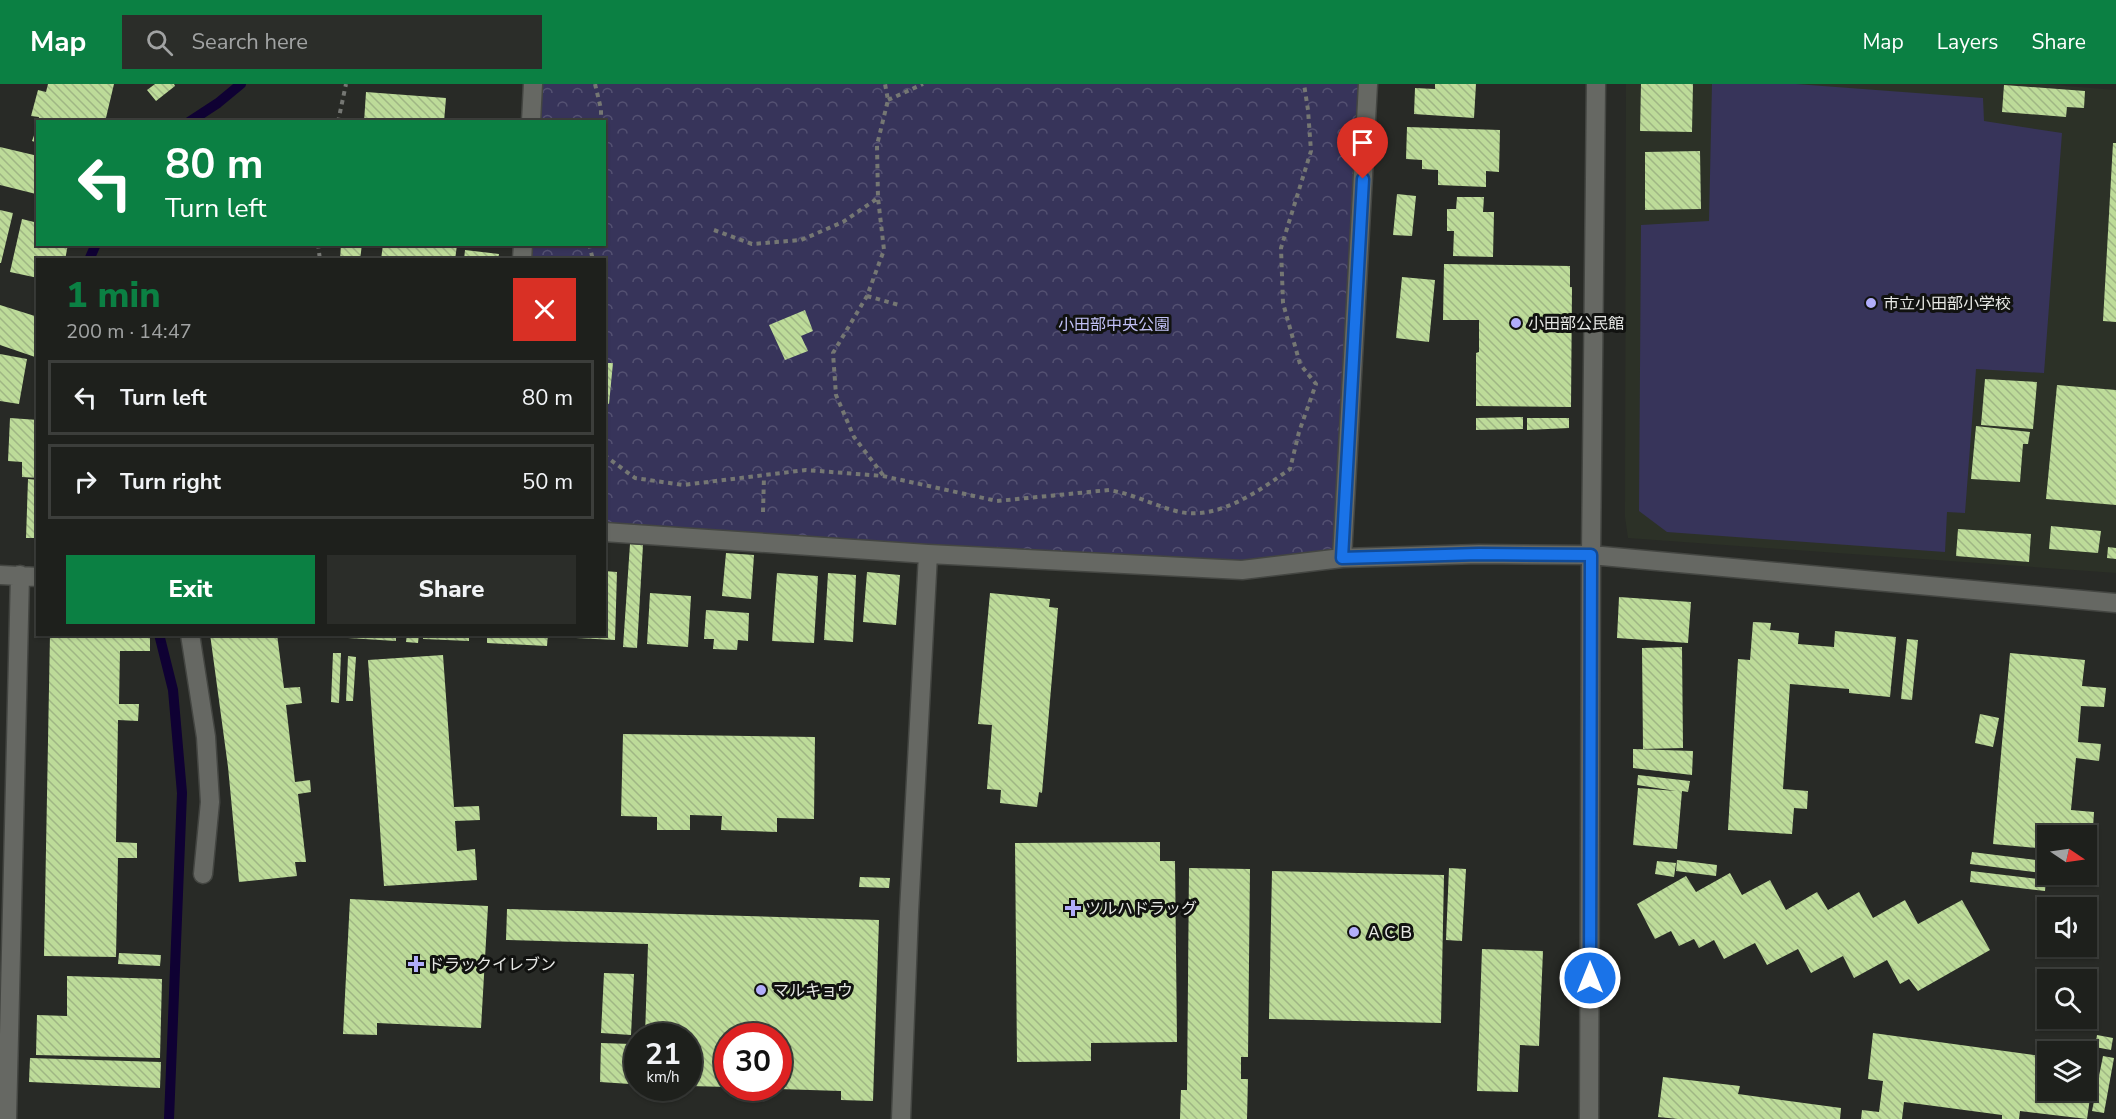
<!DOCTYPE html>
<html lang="en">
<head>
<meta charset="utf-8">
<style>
	:root { --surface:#1e201c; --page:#2b2d29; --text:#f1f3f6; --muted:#a1a3a3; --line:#3c3e3b; --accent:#0b8043 }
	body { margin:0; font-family:"Nunito Sans","Noto Sans JP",sans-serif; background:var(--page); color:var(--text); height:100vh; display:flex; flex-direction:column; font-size:22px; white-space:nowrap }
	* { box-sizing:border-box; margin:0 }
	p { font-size:20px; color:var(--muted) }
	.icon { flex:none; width:33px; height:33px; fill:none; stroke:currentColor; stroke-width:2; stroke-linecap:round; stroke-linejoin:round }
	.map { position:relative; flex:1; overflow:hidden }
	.drawer { position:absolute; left:36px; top:174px; width:570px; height:378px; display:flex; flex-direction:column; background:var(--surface); border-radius:0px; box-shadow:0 2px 4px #0004,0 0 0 2px var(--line) }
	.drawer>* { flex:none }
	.banner { position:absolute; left:36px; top:36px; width:570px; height:126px; border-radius:0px; box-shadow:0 2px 4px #0004,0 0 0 2px var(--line); background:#0b8043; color:#fff; overflow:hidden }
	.needle { width:39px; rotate:103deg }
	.fabs { position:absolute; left:2037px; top:741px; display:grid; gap:12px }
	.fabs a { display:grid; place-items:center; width:60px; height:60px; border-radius:0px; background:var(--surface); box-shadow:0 2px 4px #0004,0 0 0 2px var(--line); font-size:30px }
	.speed { position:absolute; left:624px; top:939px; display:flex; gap:12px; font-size:30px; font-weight:700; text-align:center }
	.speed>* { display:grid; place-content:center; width:78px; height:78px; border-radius:50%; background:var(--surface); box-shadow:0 2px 4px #0004,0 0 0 2px var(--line); line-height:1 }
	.speed small { font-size:15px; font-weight:400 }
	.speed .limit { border:9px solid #d22; background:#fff; color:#111 }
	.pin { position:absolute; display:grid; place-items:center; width:51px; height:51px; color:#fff; margin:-62px -26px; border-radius:50% 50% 50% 0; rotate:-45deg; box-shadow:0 0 6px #0007 }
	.pin .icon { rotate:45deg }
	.me { position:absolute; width:66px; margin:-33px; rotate:0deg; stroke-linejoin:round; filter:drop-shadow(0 0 4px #0008) }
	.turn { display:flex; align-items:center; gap:21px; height:126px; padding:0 30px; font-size:27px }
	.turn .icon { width:78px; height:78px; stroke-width:2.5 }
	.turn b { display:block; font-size:42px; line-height:51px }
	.round { display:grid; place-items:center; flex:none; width:63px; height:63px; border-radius:0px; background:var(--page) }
	.headline { display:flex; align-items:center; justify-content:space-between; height:102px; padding:0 30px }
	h1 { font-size:36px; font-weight:800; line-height:45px; color:var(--accent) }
	.action { display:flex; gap:12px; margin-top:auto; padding:12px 30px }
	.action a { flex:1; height:69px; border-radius:0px; background:var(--accent); color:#fff; font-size:24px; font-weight:800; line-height:69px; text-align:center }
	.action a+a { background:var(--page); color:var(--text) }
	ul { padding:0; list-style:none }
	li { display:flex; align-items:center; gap:18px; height:75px; margin:0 12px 9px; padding:0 18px; border:3px solid var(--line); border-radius:0px }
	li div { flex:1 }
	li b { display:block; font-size:22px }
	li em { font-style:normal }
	header { display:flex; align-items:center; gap:36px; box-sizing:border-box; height:84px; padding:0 30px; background:var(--accent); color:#fff }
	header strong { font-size:28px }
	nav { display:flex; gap:33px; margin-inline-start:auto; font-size:21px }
	.search { width:420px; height:54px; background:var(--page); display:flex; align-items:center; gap:15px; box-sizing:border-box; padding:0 21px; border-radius:0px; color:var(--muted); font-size:22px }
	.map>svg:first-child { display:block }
</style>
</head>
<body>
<header>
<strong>Map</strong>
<div class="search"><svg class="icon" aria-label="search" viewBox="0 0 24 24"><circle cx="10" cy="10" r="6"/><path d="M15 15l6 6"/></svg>Search here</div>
<nav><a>Map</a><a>Layers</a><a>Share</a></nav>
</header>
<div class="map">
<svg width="2116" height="1035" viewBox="0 0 2116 1035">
	<defs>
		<pattern id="forest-crowns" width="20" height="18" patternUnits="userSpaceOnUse" patternTransform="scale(1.5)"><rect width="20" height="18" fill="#37345a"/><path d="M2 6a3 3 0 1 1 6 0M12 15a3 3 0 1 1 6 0" fill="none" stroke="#545172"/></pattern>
		<pattern id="building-back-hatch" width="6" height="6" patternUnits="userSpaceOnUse" patternTransform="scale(1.5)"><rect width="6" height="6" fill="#bddb99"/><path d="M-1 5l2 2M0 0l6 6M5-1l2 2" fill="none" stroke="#9fb684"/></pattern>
	</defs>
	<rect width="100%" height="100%" fill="#282a26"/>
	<path fill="#2c3127" d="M1626 0H2042L2116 6V489L1628 454 1625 433Z"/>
	<path fill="#37345a" d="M1712 0H1796L1983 14 1984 37 2062 49 2044 289 1976 285 1965 429 1947 428 1945 468 1667 448 1639 427 1641 141 1709 137Z"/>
	<path fill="url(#forest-crowns)" d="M533 0H1368L1342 474 1242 486 605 448 604 176H522L523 161 604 160V38L531 37Z"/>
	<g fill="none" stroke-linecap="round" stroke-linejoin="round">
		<path stroke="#0f0133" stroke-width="10" d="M189 38 218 19 241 0
			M89 176 96 160
			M159 550 173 606 182 709 169 1035"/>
	</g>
	<path fill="url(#building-back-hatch)" d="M48 0H114L105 38H38L39 33 31 32 38 6 46 8Z
		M155 0H174L175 2 156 17 147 6Z
		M1435 0H1476L1474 34 1414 30 1415 4 1435 5Z
		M1641 0H1693L1692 48 1640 47Z
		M2004 1 2085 7 2084 24 2067 23 2066 33 2002 28Z
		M366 8 446 14 444 38H364Z
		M38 40V59L32 57Z
		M1407 43 1500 46 1499 88 1486 87V103L1438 101V86L1422 85V76L1406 75Z
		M2113 59H2116V238L2103 237Z
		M0 63 38 72 36 110 0 101Z
		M1700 67 1701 125 1645 126V68Z
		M1397 110 1416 112 1412 152 1393 151Z
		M1457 113H1484L1483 128H1494L1493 173 1453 172 1454 147H1447V125H1456Z
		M0 126 13 129 1 179H0Z
		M22 135 38 139V160H68L65 176H38V194L10 188Z
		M341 160H362L360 176H340Z
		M383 160H450L457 161 455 176H381Z
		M465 166 499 170 498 176H464Z
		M1444 180 1570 182V203H1572L1571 323 1476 322V269L1479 268V236H1443Z
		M1402 193 1435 196 1429 258 1396 254Z
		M0 221 38 233V274L0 261Z
		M805 226 813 247 801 252 808 267 785 276 769 241Z
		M0 270 27 275 19 320 0 317Z
		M604 279H613L609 320 604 319Z
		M1985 295 2037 298 2033 345 1981 341Z
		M2057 301 2116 306V421L2046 415Z
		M1523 333V345L1476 346V334Z
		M10 334 38 336V394L22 393V378L8 377Z
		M1527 334H1569V344L1527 346Z
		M1976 342 2030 348 2028 360H2023L2020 398 1971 395Z
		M28 395 38 396V454H26Z
		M2051 442 2101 447 2098 469 2049 465Z
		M1958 445 2031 450 2029 478 1956 472Z
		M630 460 643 461 637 564 623 563Z
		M2108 463 2116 464V475L2107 474Z
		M726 469 754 471 751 515 722 512Z
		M604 487 617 488 615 556 576 554V550H604Z
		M867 488 900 491 896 541 863 538Z
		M777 489 818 492 814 559 772 557Z
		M828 489 856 491 853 558 824 556Z
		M650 509 691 512 688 563 647 560Z
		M990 509 1050 515 1049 523 1058 524 1042 709 1039 708 1037 723 1000 719 1001 706 987 705 992 641 978 640Z
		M1619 513 1691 518 1688 559 1617 554Z
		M706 526 749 529 748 557 738 556 737 566 713 565 714 555H704Z
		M1753 538 1771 539 1770 546 1799 549 1798 560 1834 563 1835 547 1896 553 1890 613 1849 609V605L1790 600 1783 705 1808 707 1807 725 1794 724 1792 750 1728 746 1738 575 1750 576Z
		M50 550H120V553L150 554V567H120L119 620H139L138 637 118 636 116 758 137 759V774H118L116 873 44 872Z
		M210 550H277L284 604 300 603 302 619 286 621 295 698 310 696 311 708 298 710 306 778H295L297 792 239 798 228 683Z
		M348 550H396V557L348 554Z
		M407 550H419L418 559 406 558Z
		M423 550H469V557L423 555Z
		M487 550H548L547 562 487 559Z
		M1907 555 1918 556 1912 616 1901 615Z
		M1682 563 1683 664 1643 665 1642 564Z
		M333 569H341L339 619 331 618Z
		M2010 569 2085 576 2082 602 2106 604 2104 623 2081 622 2078 658 2101 660 2099 677 2076 674 2071 726 2094 728 2093 744 2070 741 2069 752H2048V765L1993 760Z
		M443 571 454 723 479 722 480 736 455 737 457 767 475 765 477 796 384 802 368 576Z
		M348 572 356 573 353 617H346Z
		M1980 630 1999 634 1993 663 1975 659Z
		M623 650 815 653 814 735 777 734V748L721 746 722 732 690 731V746H657V733L621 732Z
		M1633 665 1693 667 1692 691 1633 684Z
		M1638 691 1690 697 1688 708 1682 707 1677 765 1633 761 1638 704 1676 707 1637 701Z
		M1160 758V777H1175L1177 958 1091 959V977L1017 978 1015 759Z
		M1972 768 2044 777 2042 789 1970 780Z
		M1677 776 1717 781 1716 792 1676 787Z
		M1657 777 1676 779 1674 793 1655 790Z
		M1189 784 1250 785 1248 973H1241V995H1248L1247 1035H1180L1181 1006H1187Z
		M1449 784 1466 785 1462 857 1446 856Z
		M1272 787 1444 791 1441 939 1269 935Z
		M1971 787 2046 796 2045 807 1970 798Z
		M1730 789 1742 811 1770 796 1786 826 1817 808 1828 826 1859 808 1873 834 1905 816 1918 840 1962 816 1990 866 1918 907 1909 895 1900 900 1887 876 1854 894 1843 872 1811 889 1798 865 1767 881 1755 859 1724 875 1714 856 1699 864 1694 855 1679 862 1671 847 1655 855 1637 820 1686 792 1696 808Z
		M860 793 890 794 889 804 859 803Z
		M350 815 488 822 481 944 377 939V951L343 950Z
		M507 825 879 836 873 1017 841 1016V1007L778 1005V952H728V1003L688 1002V952H645L648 860 506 856Z
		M1482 865 1543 867 1539 962 1520 961 1518 1008 1477 1007Z
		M119 869 161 871 160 882 118 880Z
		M604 889 634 890 631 951 601 949Z
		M67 892 162 895 160 974 36 971 37 931 67 932Z
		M1873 949 2048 973V1006H2086V978L2095 979 2087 1035 2020 1027 2019 1035H2002V1031L1904 1018 1902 1035H1861L1862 1026 1879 1028 1883 997 1868 995Z
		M2097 951 2113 954 2111 966 2095 963Z
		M601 959 632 960 630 1000 600 998Z
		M2103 972 2114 974 2104 1029 2092 1027Z
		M30 974 161 978 160 1004 29 998Z
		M1663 993 1740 1002 1738 1010 1841 1024 1840 1035H1678L1658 1033Z"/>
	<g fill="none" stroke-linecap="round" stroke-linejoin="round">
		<defs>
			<path id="street" d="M531 38 533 0
				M522 176 523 160
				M604 448 928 470 1242 486 1342 474 1479 470 1591 471 2116 519
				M1342 474 1368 0
				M0 491 38 493
				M190 550 206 653 210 718 203 790
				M7 1035 20 491
				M901 1035 909 828 928 470
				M1589 1035 1591 471 1596 0"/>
		</defs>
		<use href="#street" stroke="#444642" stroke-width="21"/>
		<path stroke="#757773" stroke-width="4" stroke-dasharray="4.5 4.5" stroke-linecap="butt" d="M595 0 601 25V38
			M888 16 923 0
			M338 38 346 0
			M714 146 752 160 801 156 843 138 878 114
			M318 160 320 176
			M589 160 593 176
			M867 212 899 221
			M604 371 635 394 683 401 806 386 883 392 997 417 1109 406C1133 410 1153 421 1176 427 1216 438 1259 407 1290 385L1299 348 1316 300 1300 280 1283 219 1281 164 1311 67 1308 26 1304 0
			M883 391 854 353 836 311 833 269 867 212 884 166 878 114 877 61 888 16 885 0
			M763 428 764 392"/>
		<use href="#street" stroke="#666863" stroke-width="18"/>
	</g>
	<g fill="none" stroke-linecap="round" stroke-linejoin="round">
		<defs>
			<path id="route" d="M1363 95 1342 474 1479 470 1591 471 1590 894"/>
		</defs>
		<use href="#route" stroke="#114b97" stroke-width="15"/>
		<use href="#route" stroke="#1a73e8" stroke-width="10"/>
	</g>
	<g fill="#b1adfa" stroke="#111210" stroke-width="2">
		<circle cx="1871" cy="219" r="6"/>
		<circle cx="1516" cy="239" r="6"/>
		<path d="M1070 815h6v6h6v6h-6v6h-6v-6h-6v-6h6z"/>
		<circle cx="1354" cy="848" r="6"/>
		<path d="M413 871h6v6h6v6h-6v6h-6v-6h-6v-6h6z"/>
		<circle cx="761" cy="906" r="6"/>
	</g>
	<g text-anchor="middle" stroke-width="6" stroke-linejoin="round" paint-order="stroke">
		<g font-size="16" fill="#e7e8e5" stroke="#111210" text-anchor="start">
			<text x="1883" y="225">市立小田部小学校</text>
			<text x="1528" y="245">小田部公民館</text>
			<text x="1085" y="830">ツルハドラッグ</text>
			<text x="1366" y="854">ＡＣＢ</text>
			<text x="428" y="886">ドラックイレブン</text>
			<text x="773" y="912">マルキョウ</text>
		</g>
		<g font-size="16" fill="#c1c0f5" stroke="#111210">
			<text x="1114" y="246">小田部中央公園</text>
		</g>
	</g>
</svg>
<div class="fabs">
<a><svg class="needle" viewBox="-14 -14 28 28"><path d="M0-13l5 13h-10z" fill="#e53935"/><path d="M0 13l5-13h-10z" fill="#a1a3a3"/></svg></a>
<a><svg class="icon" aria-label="sound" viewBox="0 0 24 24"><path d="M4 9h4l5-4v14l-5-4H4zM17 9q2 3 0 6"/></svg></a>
<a><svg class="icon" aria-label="search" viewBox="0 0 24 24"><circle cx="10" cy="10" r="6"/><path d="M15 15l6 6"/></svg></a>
<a><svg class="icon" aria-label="layers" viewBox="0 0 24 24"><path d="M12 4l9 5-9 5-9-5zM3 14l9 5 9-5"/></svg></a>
</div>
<div class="speed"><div>21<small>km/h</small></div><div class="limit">30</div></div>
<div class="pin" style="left:1363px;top:95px;background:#d93025"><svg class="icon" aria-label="arrive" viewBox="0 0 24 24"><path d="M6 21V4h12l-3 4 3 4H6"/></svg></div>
<svg class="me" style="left:1590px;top:894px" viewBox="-20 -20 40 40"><circle r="17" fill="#1a73e8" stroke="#fff" stroke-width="3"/><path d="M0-11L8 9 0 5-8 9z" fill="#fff"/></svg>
<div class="banner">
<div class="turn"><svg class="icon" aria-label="left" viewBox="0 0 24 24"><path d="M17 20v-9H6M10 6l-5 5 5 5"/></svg><div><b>80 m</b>Turn left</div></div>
</div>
<section class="drawer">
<div class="headline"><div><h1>1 min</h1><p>200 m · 14:47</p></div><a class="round" style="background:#d93025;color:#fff"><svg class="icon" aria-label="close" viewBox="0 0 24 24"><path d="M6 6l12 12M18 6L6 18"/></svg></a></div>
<ul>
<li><svg class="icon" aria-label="left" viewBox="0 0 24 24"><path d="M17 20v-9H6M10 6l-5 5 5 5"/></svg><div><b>Turn left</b></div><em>80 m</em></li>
<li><svg class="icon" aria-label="right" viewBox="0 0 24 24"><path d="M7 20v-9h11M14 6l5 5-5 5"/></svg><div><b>Turn right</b></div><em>50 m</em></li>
</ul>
<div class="action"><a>Exit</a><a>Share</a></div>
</section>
</div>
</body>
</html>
